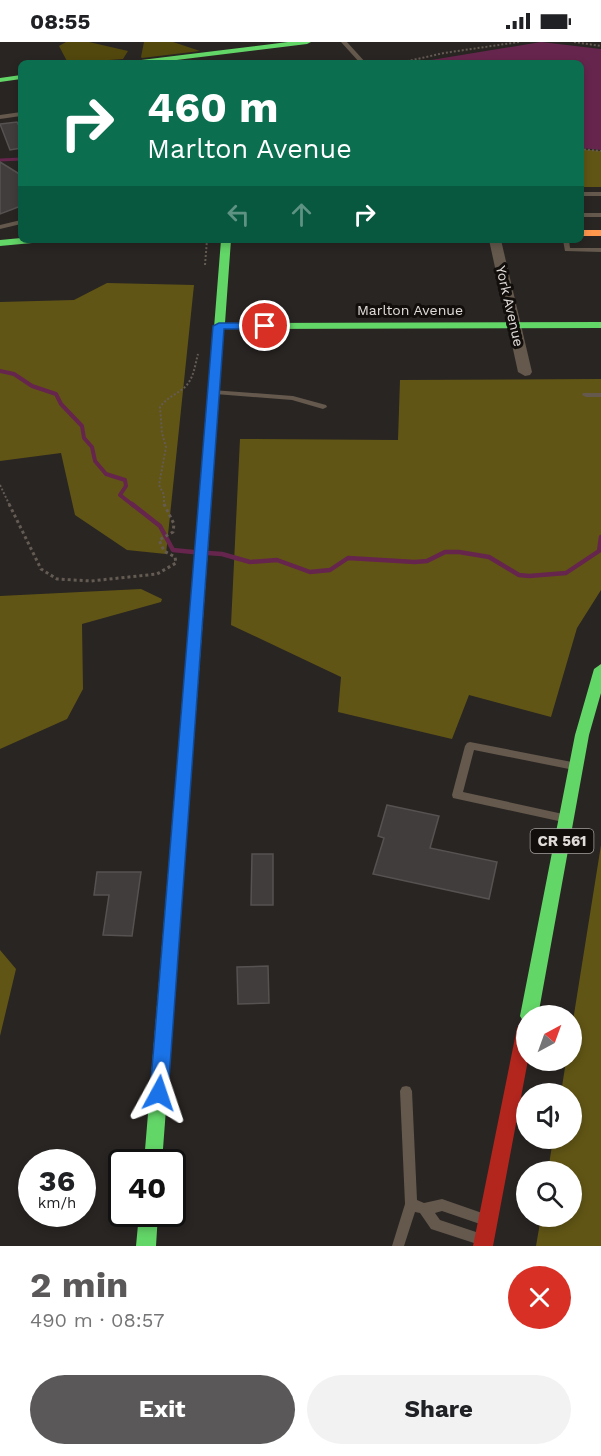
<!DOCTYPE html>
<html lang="en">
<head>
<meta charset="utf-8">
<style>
	:root { --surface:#fff; --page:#f2f2f2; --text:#202124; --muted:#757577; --accent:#5a5859 }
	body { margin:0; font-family:"Work Sans",sans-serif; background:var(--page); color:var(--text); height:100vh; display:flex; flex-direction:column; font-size:22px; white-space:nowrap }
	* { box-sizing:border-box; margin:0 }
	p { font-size:20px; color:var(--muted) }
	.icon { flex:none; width:33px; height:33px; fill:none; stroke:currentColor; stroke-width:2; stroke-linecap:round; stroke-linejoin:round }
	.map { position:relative; height:1204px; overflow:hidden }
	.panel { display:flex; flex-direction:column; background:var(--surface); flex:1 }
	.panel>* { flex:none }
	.top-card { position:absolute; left:18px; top:18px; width:566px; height:183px; border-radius:9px; box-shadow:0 3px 9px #0003; background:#0b6e4f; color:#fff; overflow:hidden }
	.needle { width:39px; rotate:41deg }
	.controls { position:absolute; left:516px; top:963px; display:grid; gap:12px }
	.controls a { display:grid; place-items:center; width:66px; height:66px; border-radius:50%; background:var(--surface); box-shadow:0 3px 9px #0003; font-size:30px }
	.speed { position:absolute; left:18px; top:1107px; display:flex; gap:12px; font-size:30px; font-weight:700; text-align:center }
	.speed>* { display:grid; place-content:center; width:78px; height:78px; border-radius:50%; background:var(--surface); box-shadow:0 3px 9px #0003; line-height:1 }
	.speed small { font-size:15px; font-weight:400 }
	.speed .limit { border:3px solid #111; border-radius:9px; background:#fff; color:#111 }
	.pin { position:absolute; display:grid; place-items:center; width:51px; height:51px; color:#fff; margin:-26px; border:3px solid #fff; border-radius:50%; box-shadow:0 2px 6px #0007 }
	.me { position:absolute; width:66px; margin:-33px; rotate:5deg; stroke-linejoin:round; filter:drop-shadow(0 0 4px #0008) }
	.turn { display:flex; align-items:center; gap:21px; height:126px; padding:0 30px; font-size:27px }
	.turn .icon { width:78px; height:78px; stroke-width:2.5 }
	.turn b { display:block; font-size:42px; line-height:51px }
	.lanes { display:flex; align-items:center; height:57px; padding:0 30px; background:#0003; justify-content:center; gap:30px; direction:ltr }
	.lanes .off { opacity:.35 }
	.round { display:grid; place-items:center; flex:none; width:63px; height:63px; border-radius:32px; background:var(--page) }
	.summary { display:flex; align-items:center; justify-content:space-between; height:102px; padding:0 30px }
	h1 { font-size:36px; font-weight:700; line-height:45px; color:var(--accent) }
	.action { display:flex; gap:12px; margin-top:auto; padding:12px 30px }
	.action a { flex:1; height:69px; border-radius:36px; background:var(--accent); color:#fff; font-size:24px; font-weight:700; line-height:69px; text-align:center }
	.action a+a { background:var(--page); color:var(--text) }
	.status { display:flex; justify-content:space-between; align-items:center; height:42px; padding:0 30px; background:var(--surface); direction:ltr }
	.status svg { height:16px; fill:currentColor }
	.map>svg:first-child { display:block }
</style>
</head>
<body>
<div class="status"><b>08:55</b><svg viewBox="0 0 49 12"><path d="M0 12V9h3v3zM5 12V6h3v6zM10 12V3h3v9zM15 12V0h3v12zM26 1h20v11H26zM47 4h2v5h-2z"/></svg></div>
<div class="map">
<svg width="601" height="1204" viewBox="0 0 601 1204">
	<rect width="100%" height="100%" fill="#292523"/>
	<path fill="#52480e" d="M66 0H89L128 9 123 17 68 21 59 4Z
		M144 0H173L200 9 142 16 141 15Z"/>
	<path fill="#615515" d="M580 107 601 109V145H581Z
		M107 241 194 243 166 512 127 508 75 473 61 411 0 419V260L74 258Z
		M601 337V548L577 586 551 675 469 653 452 697 338 670 341 635 231 583 240 397 398 398 400 338Z
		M141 547 162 557 161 560 82 582 83 647 67 677 0 707V554Z
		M601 803V1204H536L541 1175 572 1174V1130L548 1129 553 1097 572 1096V1052L561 1051 566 1019 572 1018V985Z
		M0 908 16 927 0 994Z"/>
	<path fill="#66254d" d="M541 0 601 7V108L581 106 580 21H413Z"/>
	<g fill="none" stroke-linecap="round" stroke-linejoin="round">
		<path stroke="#66254d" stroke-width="3" d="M0 118 21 117"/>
		<path stroke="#66254d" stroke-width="4" d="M0 329 14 332 32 344 56 352 61 362 82 384 84 396 92 405 95 419 106 432 125 438 126 444 120 453 134 464"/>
		<path stroke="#66254d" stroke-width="4.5" d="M132 462 160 484 173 508 193 510
			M208 511 222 512 250 520 277 518 310 530 330 528 348 516 415 520 427 519 445 510H459L489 515 519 533 529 534 566 531 599 509 601 495"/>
	</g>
	<path fill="#403d3c" stroke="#565251" stroke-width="1.5" d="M17 80 21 88V106L10 108 0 82Z
		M0 120 21 133V164L0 172Z
		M387 763 439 774 430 806 497 820 489 857 373 832 384 796 378 794Z
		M252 812H273V863H251Z
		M97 830H141L132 894 103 893 109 853H94Z
		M268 924 269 961 238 962 237 925Z"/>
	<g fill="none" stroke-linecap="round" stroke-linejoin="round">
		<path stroke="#645b53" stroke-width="2" stroke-dasharray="2 2" stroke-linecap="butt" d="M574 0 601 4
			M399 21 444 11 519 0
			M580 107 601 109
			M205 223 207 198
			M0 443 10 464
			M164 464V453L159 443 166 405 162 391 160 365C167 355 178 352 186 344 194 335 195 323 198 312"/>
		<path stroke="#645b53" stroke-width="3" stroke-dasharray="3 3" stroke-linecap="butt" d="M9 462 41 527 57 537 91 539 157 532 176 521 175 515 164 509 159 498 173 490 174 482 164 462"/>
		<path fill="#64594c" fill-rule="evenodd" d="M341 0H347L366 21H360Z
			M21 70V74L0 77V73Z
			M580 150H601V154H580Z
			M580 171H601V175H580Z
			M21 178V182L0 187V183Z
			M563 198H569L570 206H601V210L565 209Z
			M212 348 293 354 326 363 327 365 323 367 292 358 215 352H212Z
			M583 351H601V355H586L582 353Z
			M470 700 577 721 579 724 577 727 574 728 474 708 463 750 563 772 567 773 568 776 567 779 563 780 453 756 452 753 465 704 467 701Z
			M406 1044 410 1045 412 1049 417 1158 424 1161 442 1157 485 1172 486 1176 485 1180 480 1182 442 1169 435 1171 440 1178 482 1192 483 1196 482 1200 477 1202 431 1187 420 1171 415 1170 404 1204H392L405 1162 400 1049 402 1045Z"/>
		<path fill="#64594c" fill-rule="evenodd" d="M489 198H501L532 330 530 333 525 334 518 330Z"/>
		<path fill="#63d668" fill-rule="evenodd" d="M288 0H311L307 2 152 21H129L133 19Z
			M21 33V37L0 40V36Z
			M21 196V198H37L32 201 0 204V198Z
			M221 198H231L225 281 601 280V286L224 287 222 311 217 314 212 311Z
			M195 585 202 590 162 1120H144L188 590Z
			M601 622V651L589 693 538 974H526V981L523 979 520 974 575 693 594 627Z
			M139 1172H158L156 1204H136Z"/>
		<path fill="#ff974d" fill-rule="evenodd" d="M580 188H601V194H580Z
			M217 308 222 311 202 590 195 595 188 590 212 311Z"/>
		<path fill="#b3261e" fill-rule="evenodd" d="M526 978V1018H528L493 1204H473L517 986 520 981Z"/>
	</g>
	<path fill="#1a73e8" stroke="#114b97" stroke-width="1.5" d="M265 281 270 284 269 287H224L168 1051 165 1057 159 1059 152 1057 150 1051 213 284 219 281Z"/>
	<g text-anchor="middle" stroke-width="6" stroke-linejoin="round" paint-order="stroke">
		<g font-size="14" fill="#e1dcda" stroke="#110e0c">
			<text transform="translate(510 264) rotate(77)" y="5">York Avenue</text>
			<text x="410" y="273">Marlton Avenue</text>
		</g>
		<rect fill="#110e0c" stroke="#a39e9c" stroke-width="1.5" x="530.5" y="787" width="63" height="24" rx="4.5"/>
		<g font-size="15" font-weight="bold" fill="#e1dcda">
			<text x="562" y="804">CR 561</text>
		</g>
	</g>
</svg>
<div class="controls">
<a><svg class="needle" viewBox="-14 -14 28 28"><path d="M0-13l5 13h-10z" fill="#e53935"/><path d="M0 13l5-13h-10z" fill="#757577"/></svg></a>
<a><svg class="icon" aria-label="sound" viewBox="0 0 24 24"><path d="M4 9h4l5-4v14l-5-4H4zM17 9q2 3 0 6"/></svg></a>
<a><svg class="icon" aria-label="search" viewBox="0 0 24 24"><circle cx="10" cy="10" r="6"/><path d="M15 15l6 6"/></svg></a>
</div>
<div class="speed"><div>36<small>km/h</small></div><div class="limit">40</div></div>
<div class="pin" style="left:265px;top:284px;background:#d93025"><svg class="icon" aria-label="arrive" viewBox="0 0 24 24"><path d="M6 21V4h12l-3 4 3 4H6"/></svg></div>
<svg class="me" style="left:159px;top:1051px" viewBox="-20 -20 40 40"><path d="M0-17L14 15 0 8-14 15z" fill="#1a73e8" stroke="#fff" stroke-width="4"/></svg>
<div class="top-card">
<div class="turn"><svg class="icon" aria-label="right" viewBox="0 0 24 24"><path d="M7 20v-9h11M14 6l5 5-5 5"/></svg><div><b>460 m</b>Marlton Avenue</div></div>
<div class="lanes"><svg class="icon off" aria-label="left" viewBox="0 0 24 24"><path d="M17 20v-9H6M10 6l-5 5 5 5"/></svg><svg class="icon off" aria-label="ahead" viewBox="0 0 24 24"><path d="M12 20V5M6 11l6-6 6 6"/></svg><svg class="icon" aria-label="right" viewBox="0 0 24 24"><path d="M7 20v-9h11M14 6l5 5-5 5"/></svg></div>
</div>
</div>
<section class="panel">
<div class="summary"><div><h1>2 min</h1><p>490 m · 08:57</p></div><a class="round" style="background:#d93025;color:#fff"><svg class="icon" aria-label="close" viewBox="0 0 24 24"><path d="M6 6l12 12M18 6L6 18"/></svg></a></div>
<div class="action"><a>Exit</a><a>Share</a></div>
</section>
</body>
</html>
